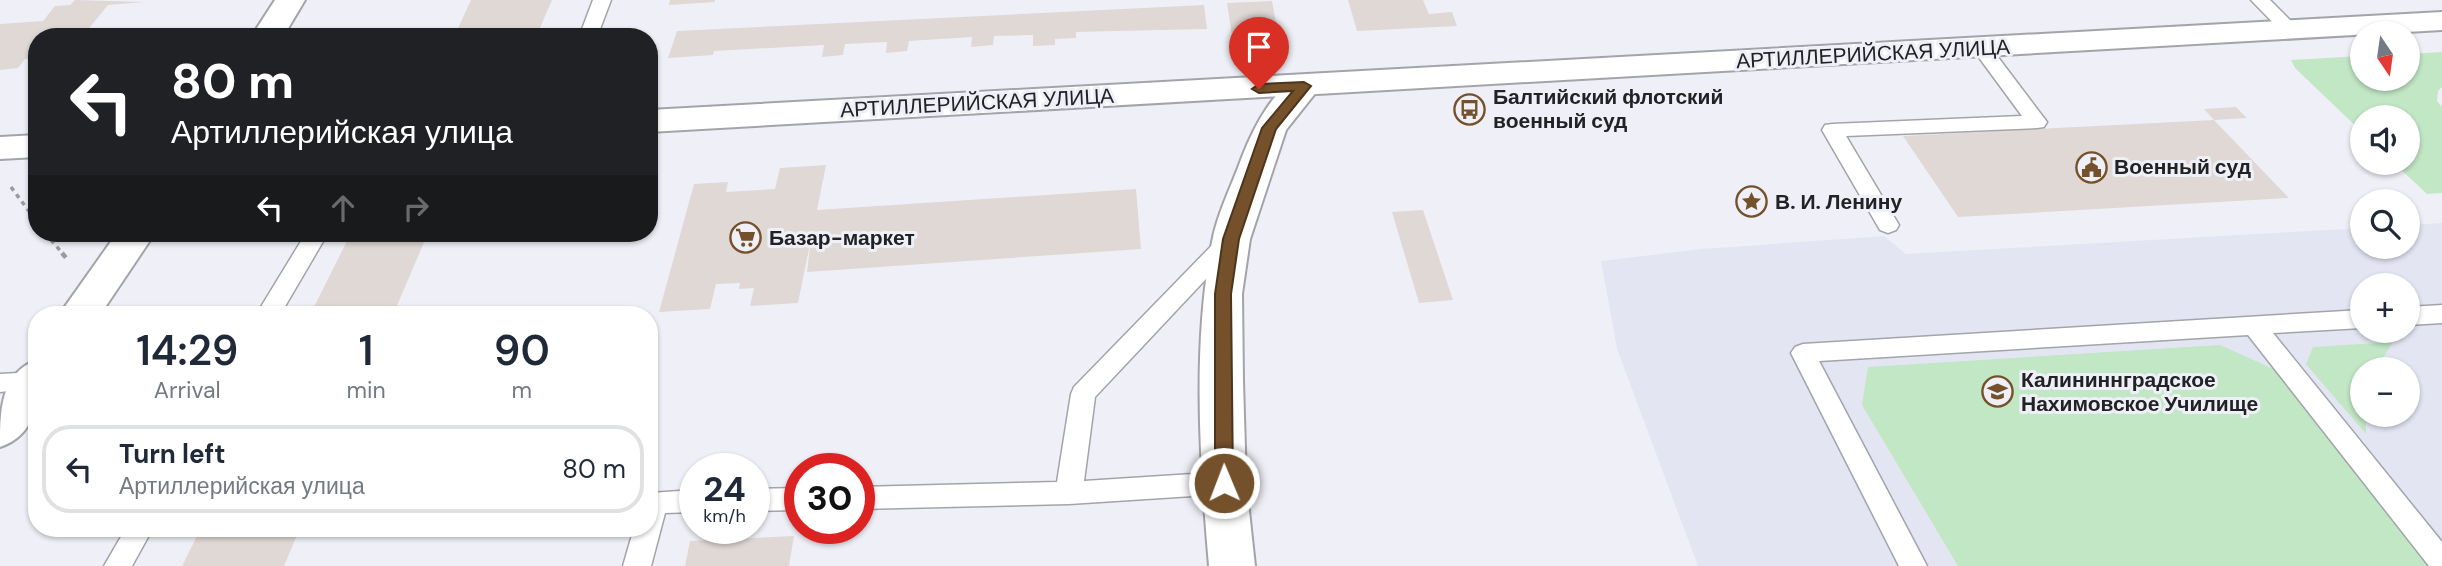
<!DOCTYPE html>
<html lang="en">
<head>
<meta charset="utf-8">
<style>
	:root { --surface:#fff; --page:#f2f2f3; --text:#1f2937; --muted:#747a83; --line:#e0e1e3 }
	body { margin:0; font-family:"DM Sans",sans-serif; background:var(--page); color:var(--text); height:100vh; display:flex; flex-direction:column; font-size:26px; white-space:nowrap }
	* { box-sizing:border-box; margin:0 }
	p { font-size:23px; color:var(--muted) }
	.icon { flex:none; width:38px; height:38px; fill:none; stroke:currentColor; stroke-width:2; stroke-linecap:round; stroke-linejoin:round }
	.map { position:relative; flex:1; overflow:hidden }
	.panel { position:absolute; left:28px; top:306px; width:630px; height:231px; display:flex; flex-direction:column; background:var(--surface); border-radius:28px; box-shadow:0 2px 5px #0004 }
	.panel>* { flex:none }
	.banner { position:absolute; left:28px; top:28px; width:630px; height:214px; border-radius:28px; box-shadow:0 2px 5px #0004; background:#202124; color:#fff; overflow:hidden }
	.needle { width:46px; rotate:167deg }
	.controls { position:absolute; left:2350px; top:21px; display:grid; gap:14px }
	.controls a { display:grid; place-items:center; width:70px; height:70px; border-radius:50%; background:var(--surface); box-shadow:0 2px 5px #0004; font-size:35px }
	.speed { position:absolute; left:679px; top:453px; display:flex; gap:14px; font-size:35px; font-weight:700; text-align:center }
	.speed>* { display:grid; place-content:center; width:91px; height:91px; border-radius:50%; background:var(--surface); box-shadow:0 2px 5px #0004; line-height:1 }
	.speed small { font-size:18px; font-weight:400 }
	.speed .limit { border:10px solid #d22; background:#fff; color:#111 }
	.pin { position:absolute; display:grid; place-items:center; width:60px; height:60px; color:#fff; margin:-72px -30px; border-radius:50% 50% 50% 0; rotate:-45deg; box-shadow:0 0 7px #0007 }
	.pin .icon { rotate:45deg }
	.me { position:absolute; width:77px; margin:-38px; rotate:359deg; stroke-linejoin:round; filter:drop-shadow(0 0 5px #0008) }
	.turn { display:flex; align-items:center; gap:24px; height:147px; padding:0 28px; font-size:32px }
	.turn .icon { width:91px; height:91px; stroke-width:2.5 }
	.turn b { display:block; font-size:49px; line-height:60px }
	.lanes { display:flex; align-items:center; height:66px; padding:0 28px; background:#0003; justify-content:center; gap:35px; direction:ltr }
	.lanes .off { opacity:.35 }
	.eta { display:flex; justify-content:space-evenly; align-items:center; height:119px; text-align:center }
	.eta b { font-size:42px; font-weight:600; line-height:49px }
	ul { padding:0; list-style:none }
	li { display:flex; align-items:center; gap:21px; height:88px; margin:0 14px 10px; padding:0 14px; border:4px solid var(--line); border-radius:28px }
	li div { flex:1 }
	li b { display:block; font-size:26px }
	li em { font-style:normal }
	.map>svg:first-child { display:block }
</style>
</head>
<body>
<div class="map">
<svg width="2442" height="566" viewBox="0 0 2442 566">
	<rect width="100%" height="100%" fill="#eff0f7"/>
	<path fill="#e3e5f3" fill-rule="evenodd" d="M2442 223V566H1698L1617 349 1601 261 1702 249 1884 236 1906 254 2362 228V247H2408V225ZM2362 285H2408V331H2362ZM2362 369H2408V415H2362Z"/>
	<path fill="#c1e7c4" d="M2442 52V87L2438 91 2437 101 2442 107V193L2427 194 2394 163H2408V117H2362V132L2295 68 2291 60 2362 56V79H2408V54Z
		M2393 342 2376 369H2362V415H2366V434L2306 364 2313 347Z
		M2220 345 2278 371 2436 566H1958L1862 405 1868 367Z"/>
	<path fill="#dfd8d5" d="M75 0 145 2 108 5 82 37H37V58L25 59 18 68 0 70V24L43 21 55 6 70 5Z
		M471 0H552L536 37H454Z
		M670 0H715V2L669 5Z
		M1348 0H1423L1429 14 1452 12 1457 26 1357 31Z
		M1272 1 1278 34 1232 36 1227 3Z
		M1204 5 1207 29 1076 32V38L1055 39V45L1033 46V35L994 36 993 45 971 47 972 37 909 41 907 51 886 53 887 42 845 44 843 55 822 57 824 45 714 51 713 55 668 58 677 31Z
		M2236 107 2247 118 2214 120 2289 198 1958 217 1903 136 2214 120 2204 109Z
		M826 165 817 210 1136 189 1141 249 807 272 811 239 798 303 750 306 754 288 739 289 740 283 716 284 710 309 659 312 694 184 728 182 726 192 775 189 780 168Z
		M1423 210 1453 300 1419 303 1392 212Z
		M351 233H428L393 315H310Z
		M201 528H300L284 566H182Z
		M794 536 789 566H685L690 541Z"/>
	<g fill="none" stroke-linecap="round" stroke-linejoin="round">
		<defs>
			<path id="lane" d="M593 0H611L597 37H579Z
				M2251 0H2270L2300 30 2298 34H2284Z
				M1981 42 1988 44 2047 122 2044 127 2037 128 1846 136 1899 225 1896 230 1888 233 1880 230 1822 130 1825 125 1832 124 2022 116 1972 48Z
				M306 233H328L280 315H256Z
				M1229 233 1237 236 1240 241 1237 246 1095 397 1084 481 1224 472 1233 475 1237 483 1233 491 1224 494 1069 504 859 509V487L1057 482 1071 394 1074 387 1221 236Z
				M2442 305V323L2408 325V307Z
				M2362 310V328L2273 333 2442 542V566H2429L2248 335 1819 361 1927 566H1899L1791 353 1795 347 1803 344Z
				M37 372V388L0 392V374Z
				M800 488V510L754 511V489Z
				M695 490V512L665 513 651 566H623L634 528H649V493Z
				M126 528H153L132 566H104Z"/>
			<path id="street" d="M275 0H305L283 37H251Z
				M1304 76 1316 79 1321 86 1286 130 1250 239 1242 294 1243 381 1246 483 1255 566H1209C1200 462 1192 346 1212 242 1217 214 1232 185 1242 157 1252 131 1275 83 1304 76Z
				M117 233H155L100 315H59Z
				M37 360C37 395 40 434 0 447 0 412 0 373 37 360Z"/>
			<path id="secondary" d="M2442 12V30L649 132V110Z
				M37 135V157L0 159V137Z"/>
		</defs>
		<use href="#lane" stroke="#a3a4aa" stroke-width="3"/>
		<use href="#street" stroke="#a3a4aa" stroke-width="4"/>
		<use href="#secondary" stroke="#a3a4aa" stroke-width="4"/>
		<path stroke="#9a9ba0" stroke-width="3.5" stroke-dasharray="4.5 4.5" stroke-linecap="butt" d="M11 187 37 222
			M45 233 64 255"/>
		<path stroke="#9a9ba0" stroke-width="4.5" stroke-dasharray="6 6" stroke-linecap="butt" d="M62 253 67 259"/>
		<use href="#lane" fill="#fff" fill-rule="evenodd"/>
		<use href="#street" fill="#fff" fill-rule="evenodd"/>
		<use href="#secondary" fill="#fff" fill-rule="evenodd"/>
	</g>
	<path fill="#75512b" stroke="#4c351c" stroke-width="2" d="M1304 82 1311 86 1276 129 1239 239 1231 294 1233 483 1230 488 1224 490 1217 488 1215 483V294L1223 239 1262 128 1293 91 1259 93 1252 89 1259 84Z"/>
	<defs>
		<symbol id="bus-ring" viewBox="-11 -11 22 22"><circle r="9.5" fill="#eff0f7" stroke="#75512b" stroke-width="1.5"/><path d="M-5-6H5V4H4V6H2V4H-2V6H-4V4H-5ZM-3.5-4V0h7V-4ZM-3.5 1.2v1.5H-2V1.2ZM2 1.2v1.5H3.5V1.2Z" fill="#75512b"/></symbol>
		<symbol id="civic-ring" viewBox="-11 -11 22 22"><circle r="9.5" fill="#eff0f7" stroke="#75512b" stroke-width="1.5"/><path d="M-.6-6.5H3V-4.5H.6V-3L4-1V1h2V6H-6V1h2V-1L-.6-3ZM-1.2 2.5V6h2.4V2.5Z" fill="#75512b"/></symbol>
		<symbol id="sight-ring" viewBox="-11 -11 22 22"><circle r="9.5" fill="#eff0f7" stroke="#75512b" stroke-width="1.5"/><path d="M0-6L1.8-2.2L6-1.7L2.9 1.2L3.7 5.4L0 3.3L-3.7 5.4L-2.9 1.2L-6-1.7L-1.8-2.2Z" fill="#75512b"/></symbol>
		<symbol id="supermarket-ring" viewBox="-11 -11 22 22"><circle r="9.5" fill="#eff0f7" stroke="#75512b" stroke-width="1.5"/><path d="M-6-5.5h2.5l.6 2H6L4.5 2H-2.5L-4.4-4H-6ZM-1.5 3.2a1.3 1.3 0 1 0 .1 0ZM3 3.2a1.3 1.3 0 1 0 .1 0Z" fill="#75512b"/></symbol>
		<symbol id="university-ring" viewBox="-11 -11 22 22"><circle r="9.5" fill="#eff0f7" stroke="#75512b" stroke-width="1.5"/><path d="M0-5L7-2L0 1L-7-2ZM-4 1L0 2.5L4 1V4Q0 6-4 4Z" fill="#75512b"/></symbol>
	</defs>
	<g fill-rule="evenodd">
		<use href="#bus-ring" x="1452" y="92" width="35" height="35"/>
		<use href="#civic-ring" x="2074" y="150" width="35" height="35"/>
		<use href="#sight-ring" x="1734" y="184" width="35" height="35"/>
		<use href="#supermarket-ring" x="728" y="220" width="35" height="35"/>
		<use href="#university-ring" x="1980" y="374" width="35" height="35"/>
	</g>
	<g text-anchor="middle" stroke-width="6" stroke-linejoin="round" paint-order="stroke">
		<g font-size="21" fill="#212224" stroke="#eff0f7">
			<text transform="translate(1873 54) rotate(-3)" y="7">АРТИЛЛЕРИЙСКАЯ УЛИЦА</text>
			<text transform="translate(977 103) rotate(-3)" y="7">АРТИЛЛЕРИЙСКАЯ УЛИЦА</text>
		</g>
		<g font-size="21" font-weight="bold" fill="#212224" stroke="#eff0f7" text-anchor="start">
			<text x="1493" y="104">Балтийский флотский<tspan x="1493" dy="24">военный суд</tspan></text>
			<text x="2114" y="174">Военный суд</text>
			<text x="1775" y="209">В. И. Ленину</text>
			<text x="769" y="245">Базар-маркет</text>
			<text x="2021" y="387">Калининнградское<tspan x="2021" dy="24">Нахимовское Училище</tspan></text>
		</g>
	</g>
</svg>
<div class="controls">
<a><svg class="needle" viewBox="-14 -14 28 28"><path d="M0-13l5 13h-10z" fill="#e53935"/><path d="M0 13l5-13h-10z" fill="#747a83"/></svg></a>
<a><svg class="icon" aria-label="sound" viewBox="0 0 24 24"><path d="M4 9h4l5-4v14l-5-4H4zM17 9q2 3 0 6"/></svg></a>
<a><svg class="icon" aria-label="search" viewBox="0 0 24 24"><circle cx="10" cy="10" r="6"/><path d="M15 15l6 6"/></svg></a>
<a>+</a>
<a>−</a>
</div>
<div class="speed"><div>24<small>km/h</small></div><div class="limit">30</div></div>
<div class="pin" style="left:1259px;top:89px;background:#d93025"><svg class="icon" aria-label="arrive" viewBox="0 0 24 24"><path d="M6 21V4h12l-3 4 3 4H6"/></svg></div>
<svg class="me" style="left:1224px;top:483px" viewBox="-20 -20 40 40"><circle r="17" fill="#75512b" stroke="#fff" stroke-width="3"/><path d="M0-11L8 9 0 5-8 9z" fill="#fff"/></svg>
<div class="banner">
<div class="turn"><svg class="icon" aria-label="left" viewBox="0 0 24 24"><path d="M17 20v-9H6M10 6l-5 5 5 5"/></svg><div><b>80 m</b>Артиллерийская улица</div></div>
<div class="lanes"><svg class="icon" aria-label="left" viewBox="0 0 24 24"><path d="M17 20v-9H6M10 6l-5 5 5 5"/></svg><svg class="icon off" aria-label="ahead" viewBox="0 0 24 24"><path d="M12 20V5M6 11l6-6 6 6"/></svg><svg class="icon off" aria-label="right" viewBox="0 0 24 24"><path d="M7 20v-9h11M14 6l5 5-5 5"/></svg></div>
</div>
<section class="panel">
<div class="eta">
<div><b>14:29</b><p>Arrival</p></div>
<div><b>1</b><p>min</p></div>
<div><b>90</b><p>m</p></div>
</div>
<ul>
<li><svg class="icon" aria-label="left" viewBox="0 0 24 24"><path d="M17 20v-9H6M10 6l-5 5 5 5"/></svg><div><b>Turn left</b><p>Артиллерийская улица</p></div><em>80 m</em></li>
</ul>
</section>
</div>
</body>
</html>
